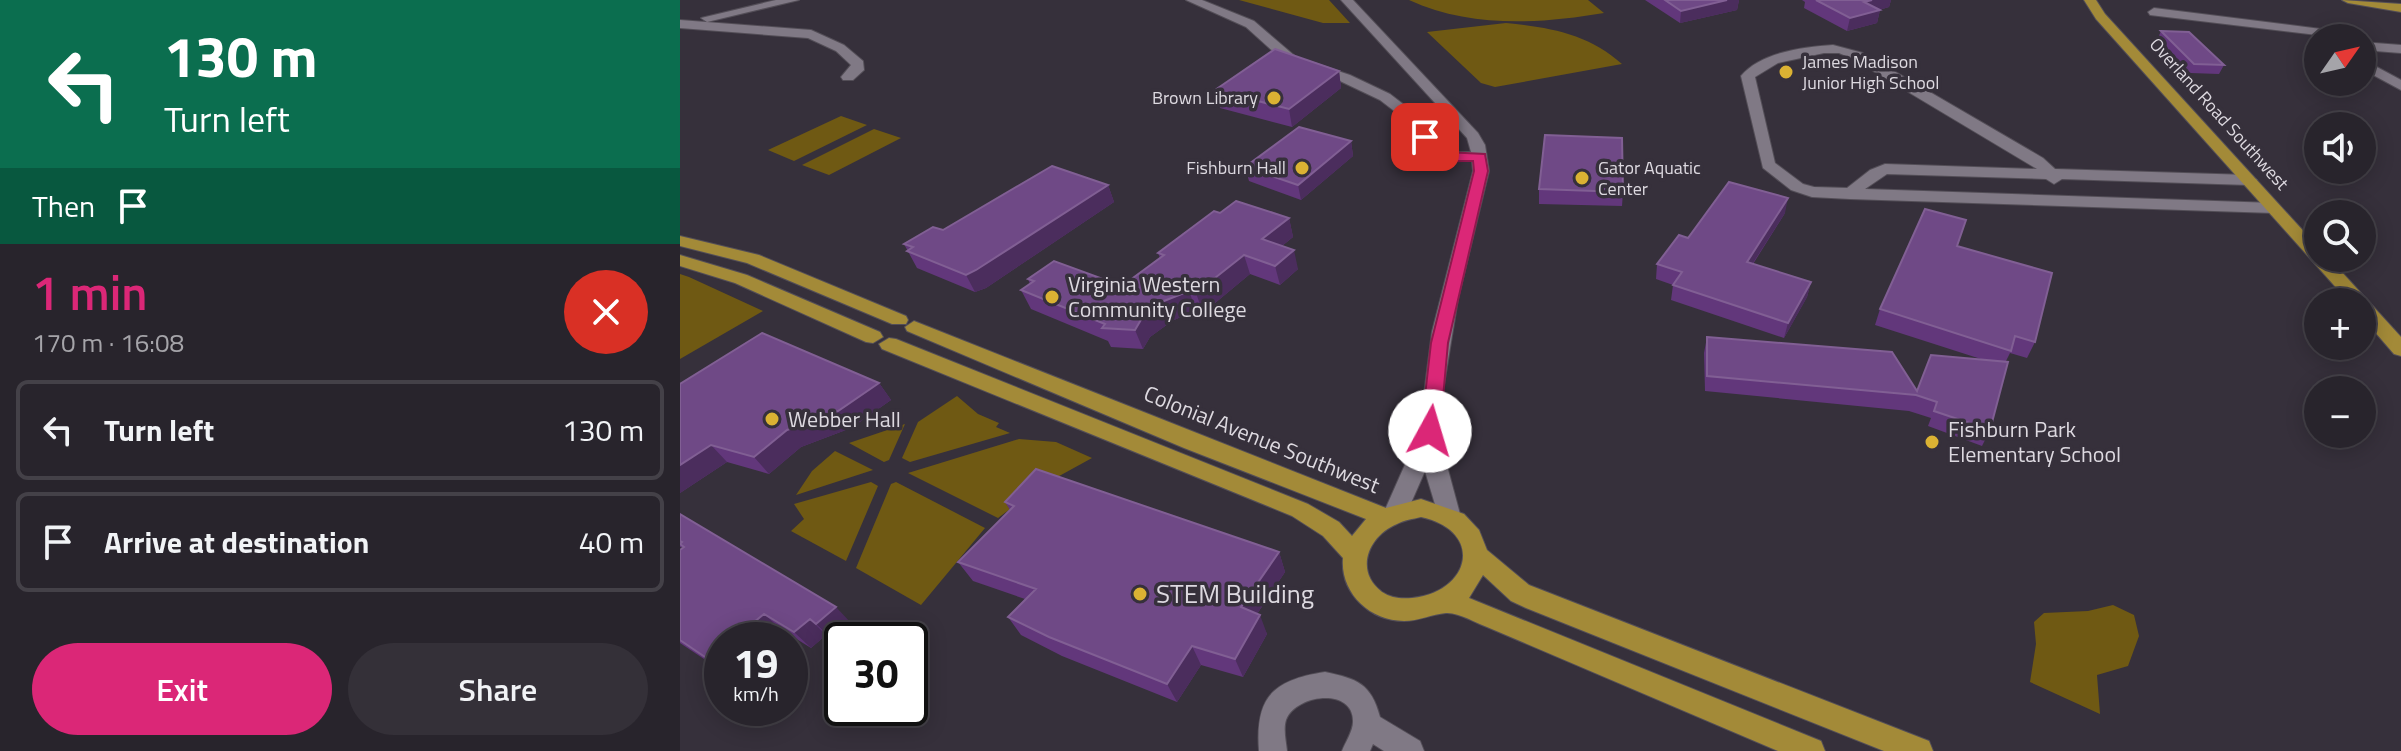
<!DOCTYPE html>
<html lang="en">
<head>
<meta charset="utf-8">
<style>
	:root { --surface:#28242c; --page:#343038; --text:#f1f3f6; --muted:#a5a4a9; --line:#444148; --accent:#db2777 }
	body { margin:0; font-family:"Titillium Web",sans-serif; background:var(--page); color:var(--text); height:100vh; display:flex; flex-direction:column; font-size:30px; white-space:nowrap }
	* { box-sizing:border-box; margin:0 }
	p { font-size:26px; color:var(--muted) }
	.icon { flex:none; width:44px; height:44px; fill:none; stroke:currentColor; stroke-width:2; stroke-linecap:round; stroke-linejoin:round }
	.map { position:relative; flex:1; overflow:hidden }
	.sheet { display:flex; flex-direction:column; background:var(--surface); width:680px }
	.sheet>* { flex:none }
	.hud { background:#0b6e4f; color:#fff; overflow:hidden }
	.needle { width:52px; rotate:56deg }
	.controls { position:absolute; left:1624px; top:24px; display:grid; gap:16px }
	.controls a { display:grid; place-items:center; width:72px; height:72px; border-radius:50%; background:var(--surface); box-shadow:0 4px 20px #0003,0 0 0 2px var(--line); font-size:40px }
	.speed { position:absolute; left:24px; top:622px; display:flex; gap:16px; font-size:40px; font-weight:700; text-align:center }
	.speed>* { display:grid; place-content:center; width:104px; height:104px; border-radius:50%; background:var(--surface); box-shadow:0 4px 20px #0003,0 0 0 2px var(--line); line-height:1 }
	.speed small { font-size:20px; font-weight:400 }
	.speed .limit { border:4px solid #111; border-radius:12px; background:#fff; color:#111 }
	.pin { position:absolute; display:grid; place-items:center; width:68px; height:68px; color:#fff; margin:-34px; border-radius:16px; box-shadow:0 4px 12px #0006 }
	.me { position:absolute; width:88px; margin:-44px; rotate:6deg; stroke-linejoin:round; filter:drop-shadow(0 0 6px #0008) }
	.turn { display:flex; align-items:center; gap:28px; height:168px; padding:0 32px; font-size:36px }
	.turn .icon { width:104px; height:104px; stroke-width:2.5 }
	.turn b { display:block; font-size:56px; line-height:68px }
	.then { display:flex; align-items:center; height:76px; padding:0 32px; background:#0003; gap:16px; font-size:30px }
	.round { display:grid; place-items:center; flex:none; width:84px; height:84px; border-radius:42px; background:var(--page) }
	.summary { display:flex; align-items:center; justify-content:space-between; height:136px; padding:0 32px }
	h1 { font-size:48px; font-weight:600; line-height:60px; color:var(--accent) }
	.action { display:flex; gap:16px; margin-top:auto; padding:16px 32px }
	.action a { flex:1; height:92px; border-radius:48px; background:var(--accent); color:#fff; font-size:32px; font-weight:600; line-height:92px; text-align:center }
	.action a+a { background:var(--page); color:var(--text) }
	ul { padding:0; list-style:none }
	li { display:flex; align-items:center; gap:24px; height:100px; margin:0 16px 12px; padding:0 16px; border:4px solid var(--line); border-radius:12px }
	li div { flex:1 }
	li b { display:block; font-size:30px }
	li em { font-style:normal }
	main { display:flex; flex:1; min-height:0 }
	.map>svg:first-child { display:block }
</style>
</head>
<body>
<main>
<section class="sheet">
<div class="hud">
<div class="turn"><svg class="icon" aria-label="left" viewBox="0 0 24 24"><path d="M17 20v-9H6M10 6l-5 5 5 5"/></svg><div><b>130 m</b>Turn left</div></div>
<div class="then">Then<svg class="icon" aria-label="arrive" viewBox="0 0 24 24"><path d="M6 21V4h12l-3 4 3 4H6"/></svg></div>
</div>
<div class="summary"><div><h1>1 min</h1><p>170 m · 16:08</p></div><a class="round" style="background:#d93025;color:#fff"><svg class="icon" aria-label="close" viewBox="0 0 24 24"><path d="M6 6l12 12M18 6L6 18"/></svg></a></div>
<ul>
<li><svg class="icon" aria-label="left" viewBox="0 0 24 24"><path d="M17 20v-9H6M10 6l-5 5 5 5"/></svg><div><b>Turn left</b></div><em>130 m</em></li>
<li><svg class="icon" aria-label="arrive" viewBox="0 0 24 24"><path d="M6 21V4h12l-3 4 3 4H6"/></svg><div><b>Arrive at destination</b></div><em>40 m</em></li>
</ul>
<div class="action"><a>Exit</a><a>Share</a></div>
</section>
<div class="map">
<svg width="1721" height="751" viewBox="0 0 1721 751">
	<rect width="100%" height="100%" fill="#36303b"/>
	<path fill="#6f5913" d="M559 0H649L670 23H643Z
		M729 0H908L924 13C859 24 790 28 729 0Z
		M826 23C869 27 909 34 942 64L815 87 801 83 747 32Z
		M161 116 187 125 114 161 88 150Z
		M194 129 221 138 149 175 122 165Z
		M0 274 9 277 83 311 0 359Z
		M277 396 298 414 319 423 316 427 330 433 230 462 222 458 238 422Z
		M225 424 209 460 204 462 169 443Z
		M339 439 376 442 412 458 361 486 318 518 228 473Z
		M155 451 193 470 116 495 132 471Z
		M191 482 198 486 166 561 111 531 124 519 114 504Z
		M216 482 305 528 241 605 176 568 211 484Z
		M1433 605 1454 615 1459 636 1448 666 1417 675 1420 714 1350 682 1356 644 1354 622 1364 613 1408 611Z"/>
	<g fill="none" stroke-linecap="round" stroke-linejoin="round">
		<defs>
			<path id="minor" d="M96 0H119L27 22 21 18Z
				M506 0H522L574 21 616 57 670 75 710 94 736 114 758 148 765 152H791L787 138 661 0H673L798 133 805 145 809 171 778 299 762 397 763 451 780 514 776 521 768 523 760 521 745 471 724 519 716 521 708 519 704 512 739 433 752 332 793 171 792 161H762L748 154 726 120 700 100 660 81 606 63 566 27Z
				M1474 8 1649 30 1662 38 1470 15 1468 12Z
				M0 20 131 30 164 45 183 61 184 70 173 80H163L161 77 171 65 156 51 128 38 0 28Z
				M1682 42 1721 45V53L1682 50Z
				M1153 45 1183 53 1363 158 1375 169 1569 175 1577 180 1569 185 1382 179 1374 184 1366 179 1207 174 1185 189 1594 203 1602 208 1594 213 1170 199 1132 197 1111 190 1083 168 1061 76C1081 52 1124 47 1153 45ZM1144 53H1159L1173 59 1357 169 1205 164 1190 170 1167 188 1134 187 1123 184 1095 163 1075 77 1098 63Z
				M1682 59 1721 80V90L1682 69Z
				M645 672C677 679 691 683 700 717L740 741 744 751H704L693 744 690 751H662C665 743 673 731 673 722 674 687 616 694 606 720 603 729 606 741 607 751H579C575 698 592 680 645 672Z"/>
			<path id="major" d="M1404 0H1416L1425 14 1638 247V258H1649L1721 337V356L1714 354 1682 317V302H1669L1416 19Z
				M1662 0 1721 4V12L1668 3Z
				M0 236 79 255 226 316 228 320 226 324H212L67 263 0 246Z
				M0 255 67 275 200 332 203 337 193 343 186 342 55 283 0 266Z
				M234 321 706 508 741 499 784 514 799 530 807 550 849 585 1249 741 1253 751H1204L846 608 831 601 803 575 789 598 1141 741 1145 751H1098L807 627C796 623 778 612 766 613 752 614 739 621 724 621 689 621 660 592 663 558L643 536 612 516 202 349 199 344 209 338 216 339 628 504 659 522 672 536 686 519 504 448 227 331 225 327ZM741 517C805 531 791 592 732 598 721 599 711 598 702 592 674 571 688 536 717 524 724 520 733 519 741 517Z"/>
		</defs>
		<use href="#minor" stroke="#534e57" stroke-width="2"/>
		<use href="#major" stroke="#534e57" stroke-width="2"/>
		<use href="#minor" fill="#807985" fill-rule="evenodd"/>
		<use href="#major" fill="#a38a38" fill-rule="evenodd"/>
	</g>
	<path fill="#62377b" d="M965 0H1059L1057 10 1000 23Z
		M1122 0H1211L1209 7 1199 10H1200L1197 23 1167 31 1124 8 1125 2Z
		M1481 31 1544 65 1539 74 1510 73 1477 40Z
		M659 71 661 88 612 127 540 108 535 90Z
		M671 141 673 156 621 200 569 181 565 167Z
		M428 185 434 202 306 288 295 292 237 268 224 244 263 230Z
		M859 189 943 192 942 206 859 204Z
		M540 213 609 218 613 237 602 246 618 269 600 285 570 274 523 313 516 310 492 321 470 337 463 349 431 347 428 341 351 309 341 290 350 284 348 279 442 286 480 258 478 253Z
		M1105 213 1073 264 1131 282 1127 297 1104 338 991 300 993 285 976 279 977 264Z
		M1277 246 1355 342 1347 358 1330 353 1326 361 1310 430 1302 446 1248 426 1251 418 1229 411 1025 391 1024 353 1027 337 1237 391 1304 360 1195 325 1200 309Z
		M199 383 211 400 171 428 121 447 89 474 47 462 0 493V384Z
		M325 502 599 552 605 572 577 614 587 634 563 677 521 665 497 702 382 656 341 635 328 617 345 599 293 581 278 562 330 510Z
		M0 514 172 624 153 640 146 635 131 648 102 630 42 640V671L0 643V550L3 548 0 547Z"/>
	<path fill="#4b2d5d" d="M1047 0H1059L1057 10 1000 23 1001 11Z
		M1192 0H1211L1209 7 1181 15 1184 2Z
		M1200 10 1197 23 1167 31 1170 18Z
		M659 71 661 88 612 127 609 109Z
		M671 141 673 156 621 200 618 185Z
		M428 185 434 202 306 288 295 292 286 275Z
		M1108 198 1105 213 1064 277 1067 262Z
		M609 218 613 237 587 258 582 239Z
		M614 250 618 269 600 285 595 266Z
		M564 255 570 274 523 313 516 293Z
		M1131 282 1127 297 1104 338 1108 323Z
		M509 291 516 310 492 321 470 337 463 349 455 330 462 318 484 301Z
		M199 383 211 400 171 428 121 447 89 474 74 457 107 430Z
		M31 445 47 462 0 493V465Z
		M599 552 605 572 569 626 561 607Z
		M156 607 172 624 153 640 136 624Z
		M84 614 102 630 90 640H52Z
		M580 615 587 634 563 677 555 659Z
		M130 619 146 635 131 648 114 632Z
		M512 646 521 665 497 702 487 684Z
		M42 648V671L28 659Z"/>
	<path fill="#6f4986" stroke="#815f94" stroke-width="2" d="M985 0H1047L1001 11Z
		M1136 0H1192L1184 2 1200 10 1170 18Z
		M1481 31 1509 32 1544 65 1514 64Z
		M595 49 659 71 609 109 535 90Z
		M619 127 671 141 618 185 565 167Z
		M865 135 942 138 943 192 859 189Z
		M372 166 428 185 296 270 286 275 227 251 233 247 224 244 253 227 263 230Z
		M1049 182 1108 198 1067 262 1131 282 1108 323 993 285 1002 272 977 264 999 235 1008 238Z
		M556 201 609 218 582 239 614 250 595 266 564 255 516 293 509 291 484 301 462 318 455 330 422 328 425 324 341 290 354 281 348 279 374 261 442 286 484 255 478 253 534 211 540 213Z
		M1245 209 1286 220 1277 246 1372 273 1355 342 1335 336 1331 351 1200 309Z
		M82 333 199 383 158 411 107 430 74 457 31 445 0 465V384Z
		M1027 337 1212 352 1237 391 1251 355 1328 362 1310 430 1254 411 1257 402 1236 395 1027 376Z
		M356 469 599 552 561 607 580 615 555 659 512 646 487 684 369 637 328 617 356 589 278 562 334 506 325 502Z
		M0 514 156 607 136 624 130 619 114 632 84 614 52 640H42V648L28 659 0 640V550L4 547 0 544 2 542 0 541Z"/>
	<path fill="#db2777" stroke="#8e194d" stroke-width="2" d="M740 134H750L765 152 805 154 808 171 768 343 760 431 750 438 741 431 751 343 794 171 793 161C763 161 755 165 738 137Z"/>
	<g fill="#dbb233" stroke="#36303b" stroke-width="3">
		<circle cx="1106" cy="72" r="8"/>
		<circle cx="594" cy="98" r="8"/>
		<circle cx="622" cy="168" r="8"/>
		<circle cx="902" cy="178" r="8"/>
		<circle cx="372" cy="297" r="8"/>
		<circle cx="92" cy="419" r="8"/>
		<circle cx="1252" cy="442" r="8"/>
		<circle cx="460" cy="594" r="8"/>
	</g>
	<g text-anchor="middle" stroke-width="7" stroke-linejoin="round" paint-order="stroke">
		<g font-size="18" fill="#ddd9e0" stroke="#36303b" text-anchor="start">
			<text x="1122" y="68">James Madison<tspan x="1122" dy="21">Junior High School</tspan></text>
			<text x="578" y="104" text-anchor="end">Brown Library</text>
			<text x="606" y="174" text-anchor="end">Fishburn Hall</text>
			<text x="918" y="174">Gator Aquatic<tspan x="918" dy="21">Center</tspan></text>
		</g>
		<g font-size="18" fill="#ddd9e0" stroke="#36303b">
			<text transform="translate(1539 114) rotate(48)" y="6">Overland Road Southwest</text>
		</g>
		<g font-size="22" fill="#ddd9e0" stroke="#36303b" text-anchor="start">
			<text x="388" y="292">Virginia Western<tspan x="388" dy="25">Community College</tspan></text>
			<text x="108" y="427">Webber Hall</text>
			<text x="1268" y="437">Fishburn Park<tspan x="1268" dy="25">Elementary School</tspan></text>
		</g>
		<g font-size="22" fill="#ddd9e0" stroke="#36303b">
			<text transform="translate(582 439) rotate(22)" y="8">Colonial Avenue Southwest</text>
		</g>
		<g font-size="26" fill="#ddd9e0" stroke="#36303b" text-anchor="start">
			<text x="476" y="603">STEM Building</text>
		</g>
	</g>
</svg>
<div class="controls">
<a><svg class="needle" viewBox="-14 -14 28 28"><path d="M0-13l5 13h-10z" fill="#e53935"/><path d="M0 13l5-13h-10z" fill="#a5a4a9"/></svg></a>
<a><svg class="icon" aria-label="sound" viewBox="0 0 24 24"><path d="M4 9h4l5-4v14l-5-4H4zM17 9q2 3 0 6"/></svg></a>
<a><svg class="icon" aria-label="search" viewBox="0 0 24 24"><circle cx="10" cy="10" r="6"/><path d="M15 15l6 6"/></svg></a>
<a>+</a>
<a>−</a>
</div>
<div class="speed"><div>19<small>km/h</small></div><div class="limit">30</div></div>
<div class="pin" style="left:745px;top:137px;background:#d93025"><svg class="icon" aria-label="arrive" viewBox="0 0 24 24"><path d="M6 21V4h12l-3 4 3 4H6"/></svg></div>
<svg class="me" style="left:750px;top:431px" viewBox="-20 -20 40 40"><circle r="19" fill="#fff"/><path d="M0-13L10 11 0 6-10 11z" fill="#db2777"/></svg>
</div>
</main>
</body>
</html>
